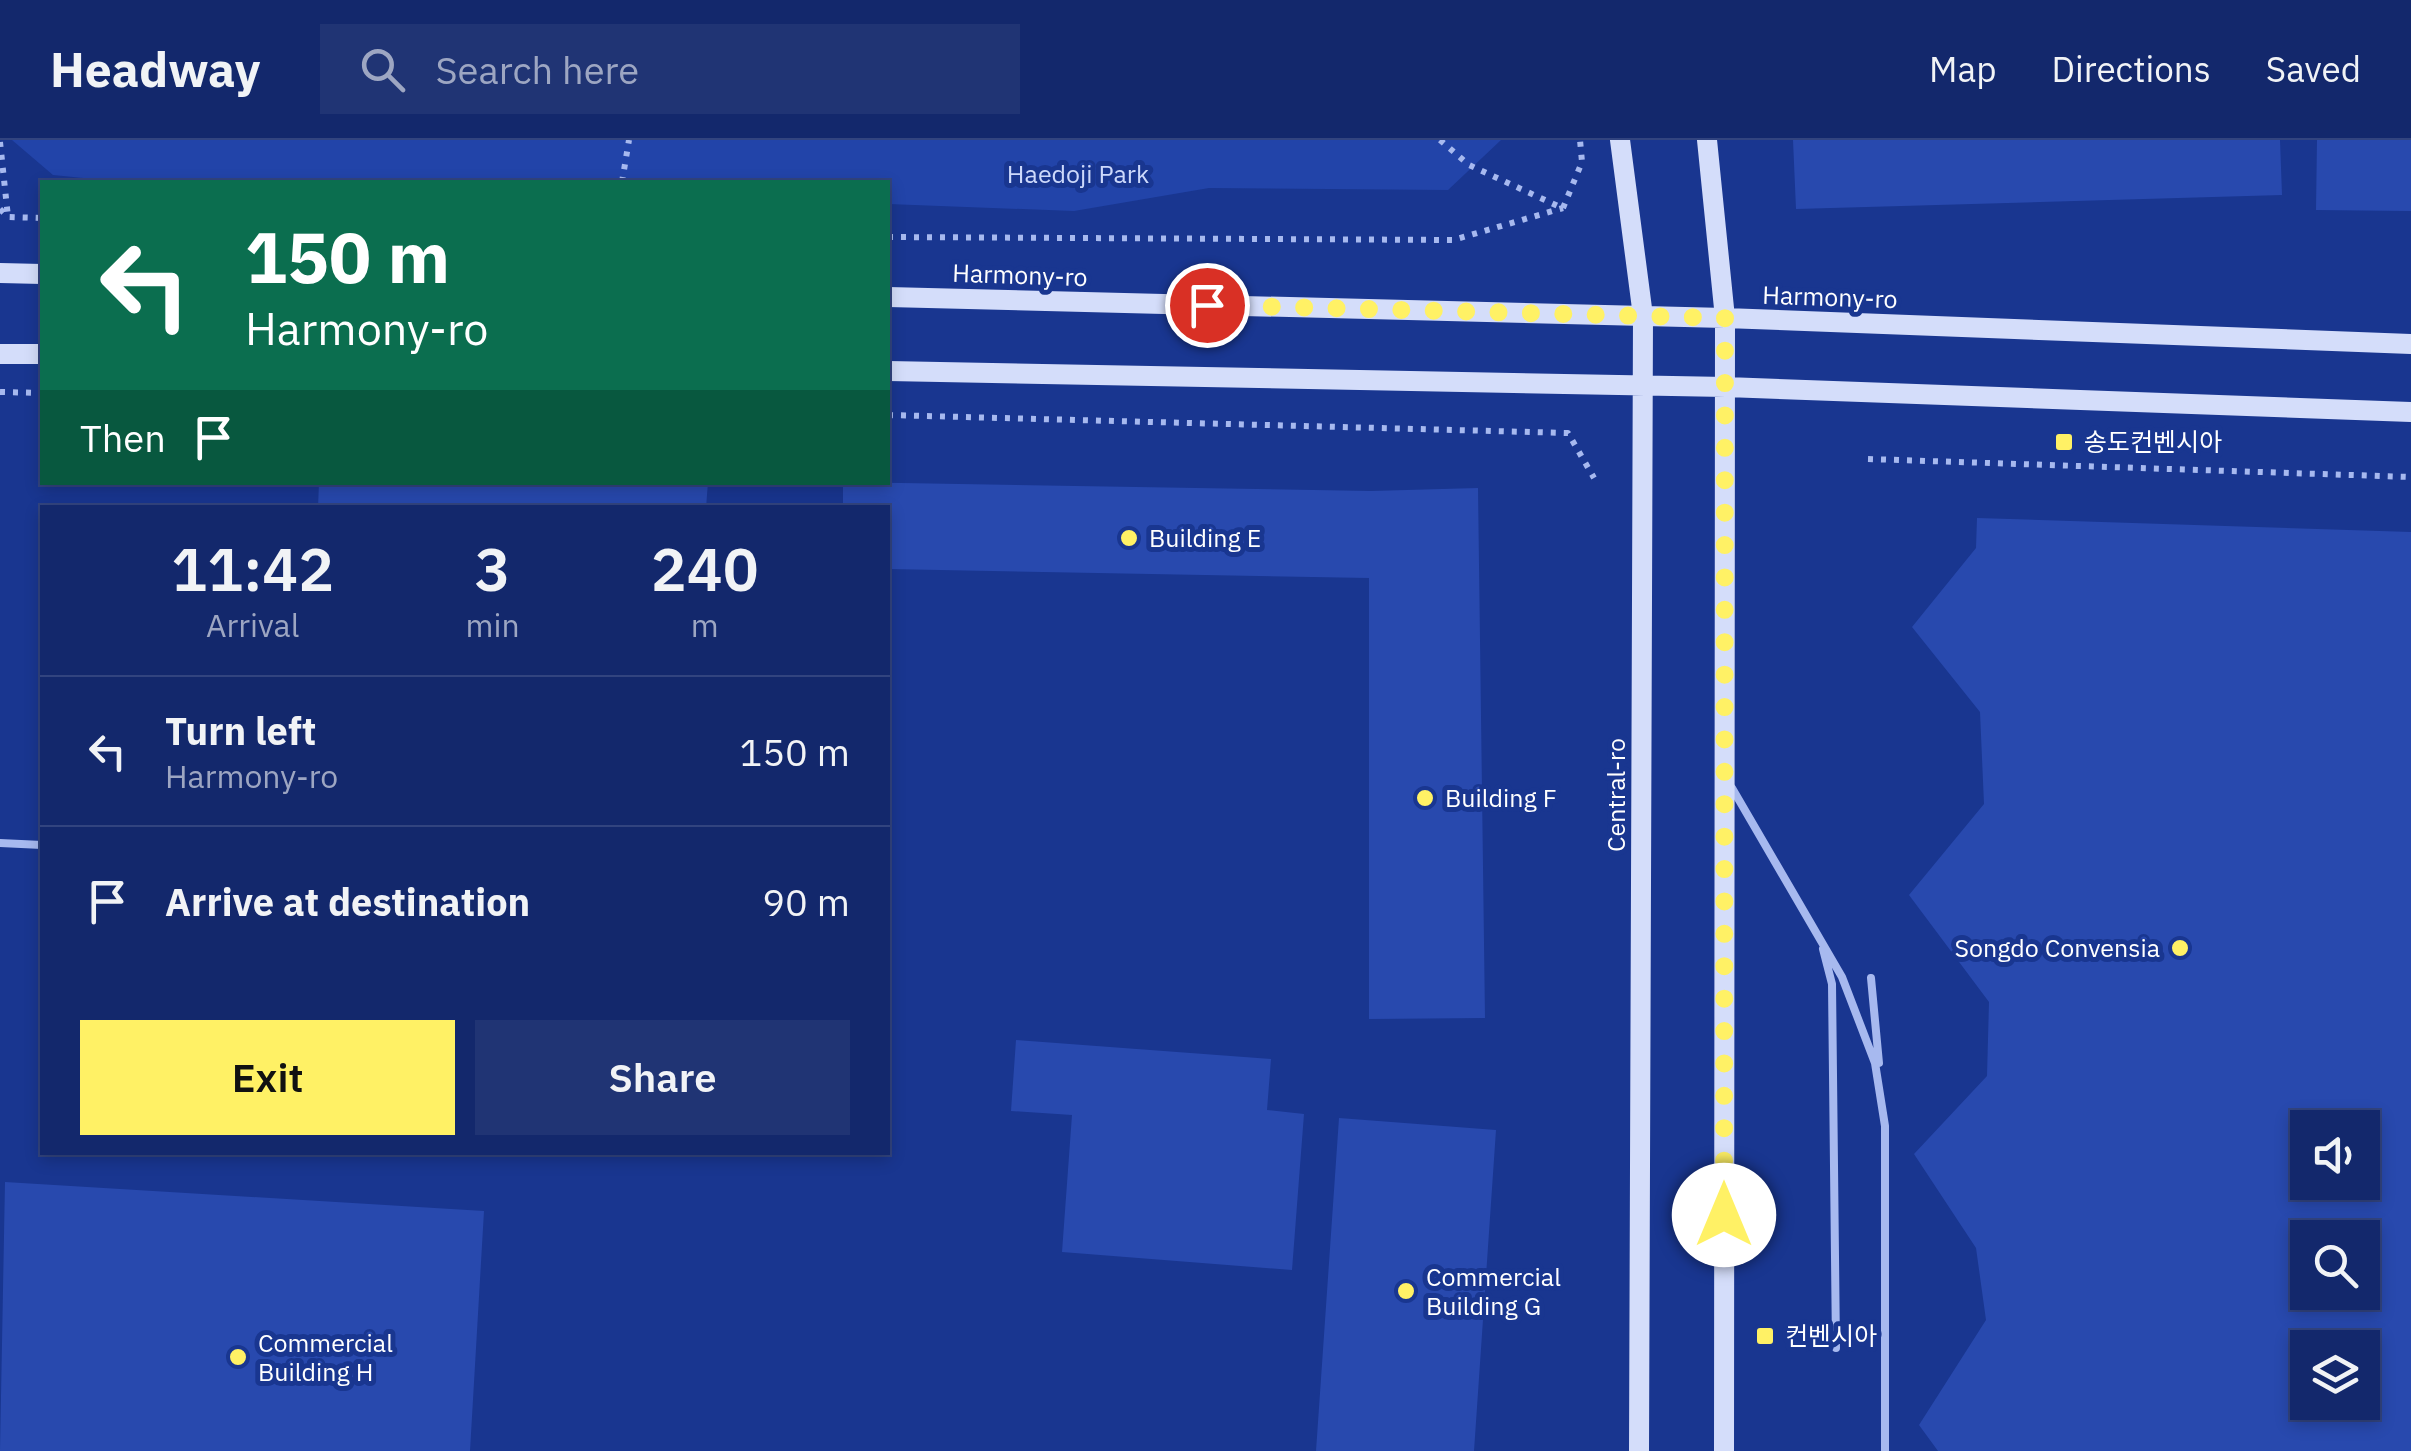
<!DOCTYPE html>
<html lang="en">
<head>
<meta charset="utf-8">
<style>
	:root { --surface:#13286c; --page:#203474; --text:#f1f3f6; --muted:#9da6c2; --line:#32447f; --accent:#fff165 }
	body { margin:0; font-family:"IBM Plex Sans","Noto Sans KR",sans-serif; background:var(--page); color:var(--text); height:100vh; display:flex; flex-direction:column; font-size:38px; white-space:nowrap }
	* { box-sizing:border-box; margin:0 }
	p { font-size:32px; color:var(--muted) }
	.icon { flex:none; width:55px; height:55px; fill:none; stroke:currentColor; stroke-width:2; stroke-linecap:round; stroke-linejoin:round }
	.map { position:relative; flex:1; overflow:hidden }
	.side { position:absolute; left:40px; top:365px; width:850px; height:650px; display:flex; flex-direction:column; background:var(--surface); border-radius:0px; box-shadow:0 5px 15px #0003,0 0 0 2px var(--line) }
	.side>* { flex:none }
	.guide { position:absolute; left:40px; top:40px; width:850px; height:305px; border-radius:0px; box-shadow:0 5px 15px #0003,0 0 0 2px var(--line); background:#0b6e4f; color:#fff; overflow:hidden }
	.controls { position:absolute; left:2290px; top:970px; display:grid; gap:20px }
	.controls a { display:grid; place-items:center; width:90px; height:90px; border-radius:0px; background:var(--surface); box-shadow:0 5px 15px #0003,0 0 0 2px var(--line); font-size:50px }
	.pin { position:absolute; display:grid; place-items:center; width:85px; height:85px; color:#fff; margin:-42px; border:5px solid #fff; border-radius:50%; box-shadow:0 2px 10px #0007 }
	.me { position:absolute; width:110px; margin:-55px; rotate:0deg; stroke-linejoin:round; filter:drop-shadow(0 0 8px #0008) }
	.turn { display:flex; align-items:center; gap:35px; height:210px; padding:0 40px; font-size:45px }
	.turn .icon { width:130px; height:130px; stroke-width:2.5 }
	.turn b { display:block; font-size:70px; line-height:85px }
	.then { display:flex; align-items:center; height:95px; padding:0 40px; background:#0003; gap:20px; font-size:38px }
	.eta { display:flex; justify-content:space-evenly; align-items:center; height:170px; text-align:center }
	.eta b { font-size:60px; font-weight:600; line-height:70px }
	.action { display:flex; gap:20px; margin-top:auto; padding:20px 40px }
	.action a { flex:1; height:115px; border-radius:0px; background:var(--accent); color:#111; font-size:40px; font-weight:600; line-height:115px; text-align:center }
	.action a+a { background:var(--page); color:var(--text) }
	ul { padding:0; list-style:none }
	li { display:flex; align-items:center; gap:30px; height:150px; padding:0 40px; border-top:2px solid var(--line) }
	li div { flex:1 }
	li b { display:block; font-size:38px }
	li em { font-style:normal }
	header { display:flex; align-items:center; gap:60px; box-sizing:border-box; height:140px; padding:0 50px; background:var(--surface); border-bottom:2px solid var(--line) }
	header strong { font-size:48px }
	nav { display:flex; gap:55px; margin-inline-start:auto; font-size:35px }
	.search { width:700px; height:90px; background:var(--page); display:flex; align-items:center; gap:25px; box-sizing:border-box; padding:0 35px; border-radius:0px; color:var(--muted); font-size:38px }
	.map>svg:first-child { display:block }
</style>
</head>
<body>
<header>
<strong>Headway</strong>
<div class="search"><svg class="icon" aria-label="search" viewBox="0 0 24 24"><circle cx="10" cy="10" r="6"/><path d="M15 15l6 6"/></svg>Search here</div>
<nav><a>Map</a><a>Directions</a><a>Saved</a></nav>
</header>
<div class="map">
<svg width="2411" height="1311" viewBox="0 0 2411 1311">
	<rect width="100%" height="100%" fill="#193690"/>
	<path fill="#2244a9" d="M12 0H1501L1448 50 1209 48 1074 71 888 64V42H123L53 35Z"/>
	<path fill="#2849ae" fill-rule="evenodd" d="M1793 0H2280L2282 55 1796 69Z
		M2317 0H2411V71L2316 70Z
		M319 342H708L706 368H318Z
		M843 342 1371 351 1478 348 1485 878 1369 879V438L888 429V368H843Z
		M1977 378 2411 392V1311H1938L1919 1285 1986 1180 1976 1108 1914 1014 1987 936 1989 862 1909 755 1984 664 1980 572 1912 487 1976 408ZM2308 988H2362V1042H2308ZM2308 1098H2362V1152H2308ZM2308 1208H2362V1262H2308Z
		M1016 900 1271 919 1267 970 1304 974 1292 1130 1062 1112 1072 975 1011 971Z
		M1339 978 1496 990 1474 1311H1316Z
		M5 1042 484 1071 470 1311H0Z"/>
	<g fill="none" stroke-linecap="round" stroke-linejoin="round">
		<path stroke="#a7b9ef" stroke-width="6" stroke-dasharray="5 8" stroke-linecap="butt" d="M1440 0 1469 25 1560 67
			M0 2 8 77
			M622 42 629 0
			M1563 68 1582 22 1580 0
			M0 69 8 77 42 78
			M888 97 1453 100 1563 68
			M0 252 42 253
			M888 275 1568 293 1594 338
			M1868 319 2411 337"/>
		<path stroke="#a7b9ef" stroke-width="8" d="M1732 648 1842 837 1875 923 1885 986V1311
			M0 703 42 705
			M1823 809 1832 844 1836 1208
			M1871 838 1879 923"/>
		<path stroke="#d4ddfa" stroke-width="20" d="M1620 0 1643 176 1639 1311
			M1707 0 1725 178 1724 1311
			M0 133 42 134
			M888 157 1725 178 2411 204
			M0 214H42
			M888 231 1726 247 2411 272"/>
	</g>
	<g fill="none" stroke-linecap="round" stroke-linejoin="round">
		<path stroke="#fff165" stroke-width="18" stroke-dasharray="0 32.4" d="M1207 165 1725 178 1724 1075"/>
	</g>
	<g fill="#fff165" stroke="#193690" stroke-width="4">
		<rect x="2054" y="292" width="20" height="20" rx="5"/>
		<circle cx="1129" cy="398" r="10"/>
		<circle cx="1425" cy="658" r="10"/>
		<circle cx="2180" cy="808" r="10"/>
		<circle cx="1406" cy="1151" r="10"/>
		<rect x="1755" y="1186" width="20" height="20" rx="5"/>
		<circle cx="238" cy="1217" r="10"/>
	</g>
	<g text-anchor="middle" stroke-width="10" stroke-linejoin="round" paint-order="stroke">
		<g font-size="25" fill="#cdd9fb" stroke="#193690">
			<text x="1078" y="43">Haedoji Park</text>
		</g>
		<g font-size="25" fill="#fff" stroke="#193690">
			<text transform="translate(1020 135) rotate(2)" y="9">Harmony-ro</text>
			<text transform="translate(1830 157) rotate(2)" y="9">Harmony-ro</text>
			<text transform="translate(1616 655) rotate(-90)" y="9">Central-ro</text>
		</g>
		<g font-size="25" fill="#fff" stroke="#193690" text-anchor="start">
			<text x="2084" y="311">송도컨벤시아</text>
			<text x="1149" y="407">Building E</text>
			<text x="1445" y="667">Building F</text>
			<text x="2160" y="817" text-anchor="end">Songdo Convensia</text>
			<text x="1426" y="1146">Commercial<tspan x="1426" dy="29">Building G</tspan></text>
			<text x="1785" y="1205">컨벤시아</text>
			<text x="258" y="1212">Commercial<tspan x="258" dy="29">Building H</tspan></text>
		</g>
	</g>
</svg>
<div class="controls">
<a><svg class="icon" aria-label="sound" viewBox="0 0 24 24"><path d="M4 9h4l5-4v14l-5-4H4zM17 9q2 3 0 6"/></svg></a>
<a><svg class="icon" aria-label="search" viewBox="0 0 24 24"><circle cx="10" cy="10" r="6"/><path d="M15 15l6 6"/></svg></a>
<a><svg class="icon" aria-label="layers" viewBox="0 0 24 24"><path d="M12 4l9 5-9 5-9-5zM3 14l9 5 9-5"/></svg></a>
</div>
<div class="pin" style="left:1207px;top:165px;background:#d93025"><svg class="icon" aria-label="arrive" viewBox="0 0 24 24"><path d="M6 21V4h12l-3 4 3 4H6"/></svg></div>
<svg class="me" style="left:1724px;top:1075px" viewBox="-20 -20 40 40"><circle r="19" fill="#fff"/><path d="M0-13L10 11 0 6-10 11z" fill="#fff165"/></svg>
<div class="guide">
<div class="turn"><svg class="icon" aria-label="left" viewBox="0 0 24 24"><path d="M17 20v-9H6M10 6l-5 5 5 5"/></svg><div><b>150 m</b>Harmony-ro</div></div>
<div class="then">Then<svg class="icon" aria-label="arrive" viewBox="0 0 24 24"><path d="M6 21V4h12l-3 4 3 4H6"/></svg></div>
</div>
<section class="side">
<div class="eta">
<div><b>11:42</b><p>Arrival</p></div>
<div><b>3</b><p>min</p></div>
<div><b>240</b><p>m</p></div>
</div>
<ul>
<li><svg class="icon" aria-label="left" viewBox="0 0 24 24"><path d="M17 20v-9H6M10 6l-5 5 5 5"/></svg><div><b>Turn left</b><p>Harmony-ro</p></div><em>150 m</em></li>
<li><svg class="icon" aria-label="arrive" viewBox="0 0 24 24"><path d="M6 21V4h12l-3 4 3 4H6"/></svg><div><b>Arrive at destination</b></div><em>90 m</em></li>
</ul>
<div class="action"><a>Exit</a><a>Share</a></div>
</section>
</div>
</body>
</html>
